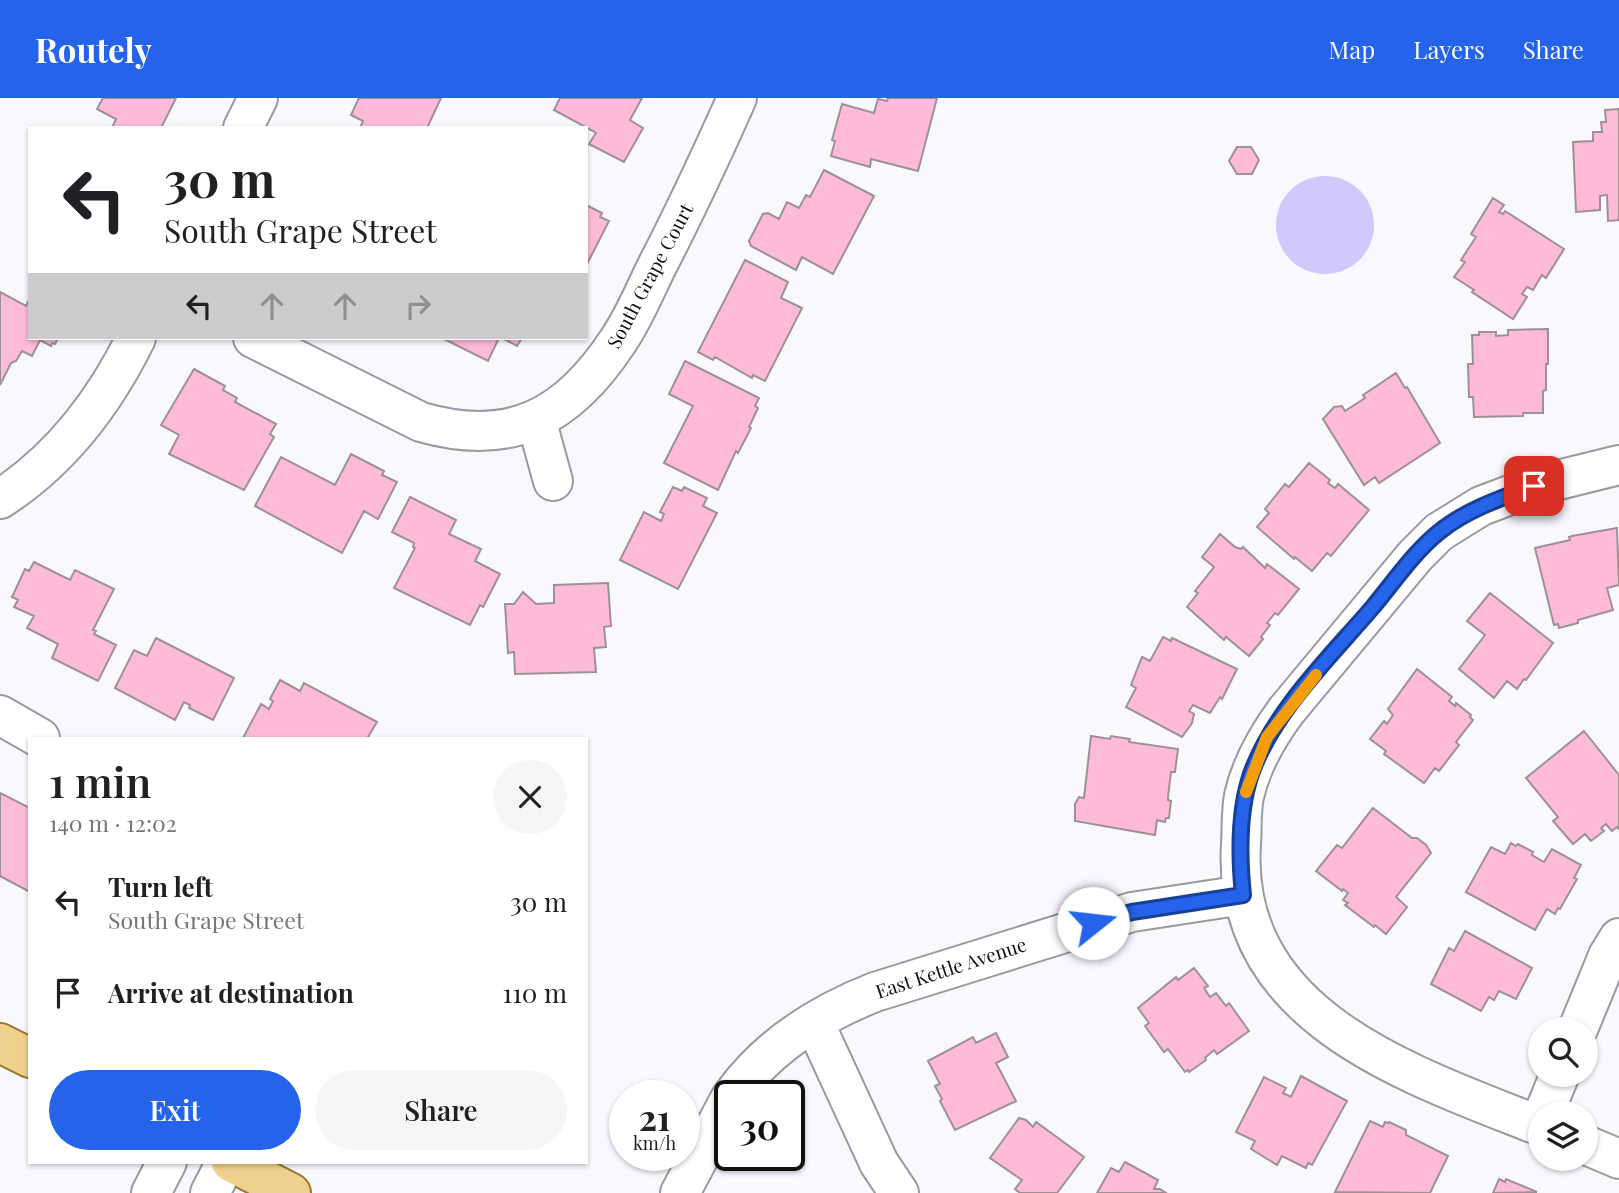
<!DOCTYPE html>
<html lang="en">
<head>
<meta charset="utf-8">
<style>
	:root { --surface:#fff; --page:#f6f6f6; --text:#202124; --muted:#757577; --accent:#2563eb }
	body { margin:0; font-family:"Playfair Display",serif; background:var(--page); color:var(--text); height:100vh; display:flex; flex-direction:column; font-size:26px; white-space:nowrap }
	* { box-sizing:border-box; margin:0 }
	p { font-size:23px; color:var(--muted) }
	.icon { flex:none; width:38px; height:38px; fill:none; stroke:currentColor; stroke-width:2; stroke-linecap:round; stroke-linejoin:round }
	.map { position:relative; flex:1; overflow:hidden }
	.drawer { position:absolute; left:28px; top:639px; width:560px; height:427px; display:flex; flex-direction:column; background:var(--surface); border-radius:0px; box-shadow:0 2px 5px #0004 }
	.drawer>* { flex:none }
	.top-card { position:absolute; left:28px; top:28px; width:560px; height:214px; border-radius:0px; box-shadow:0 2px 5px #0004; background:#fff; color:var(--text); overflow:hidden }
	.buttons { position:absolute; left:1528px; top:919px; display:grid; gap:14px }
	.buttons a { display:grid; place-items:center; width:70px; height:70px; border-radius:50%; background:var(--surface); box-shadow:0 2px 5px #0004; font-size:35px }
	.speed { position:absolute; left:609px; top:982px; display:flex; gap:14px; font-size:35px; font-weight:700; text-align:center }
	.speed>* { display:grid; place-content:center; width:91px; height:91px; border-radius:50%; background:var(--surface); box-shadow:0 2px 5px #0004; line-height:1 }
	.speed small { font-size:18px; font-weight:400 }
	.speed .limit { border:4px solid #111; border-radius:10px; background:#fff; color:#111 }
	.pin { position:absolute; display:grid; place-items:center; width:60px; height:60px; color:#fff; margin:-30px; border-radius:14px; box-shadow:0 4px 10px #0006 }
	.me { position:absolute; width:77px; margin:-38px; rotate:74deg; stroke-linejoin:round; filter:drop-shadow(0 0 5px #0008) }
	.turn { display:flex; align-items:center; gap:24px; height:147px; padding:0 21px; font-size:32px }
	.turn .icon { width:91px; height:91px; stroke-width:2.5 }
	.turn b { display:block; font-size:49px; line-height:60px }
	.lanes { display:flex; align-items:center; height:66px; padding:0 21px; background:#0003; justify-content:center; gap:35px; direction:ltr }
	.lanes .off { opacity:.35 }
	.round { display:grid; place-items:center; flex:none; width:74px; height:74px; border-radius:37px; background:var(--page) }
	.headline { display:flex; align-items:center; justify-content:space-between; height:119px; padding:0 21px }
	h1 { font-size:42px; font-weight:600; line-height:52px }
	.cta { display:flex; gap:14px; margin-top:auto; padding:14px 21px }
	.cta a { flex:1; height:80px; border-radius:42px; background:var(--accent); color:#fff; font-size:28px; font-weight:600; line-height:80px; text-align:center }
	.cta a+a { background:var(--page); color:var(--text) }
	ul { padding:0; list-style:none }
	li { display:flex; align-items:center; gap:21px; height:91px; padding:0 21px }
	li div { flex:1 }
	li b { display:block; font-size:26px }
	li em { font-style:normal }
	header { display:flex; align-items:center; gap:42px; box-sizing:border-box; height:98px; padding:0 35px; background:var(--accent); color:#fff }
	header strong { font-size:33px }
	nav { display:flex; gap:38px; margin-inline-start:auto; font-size:24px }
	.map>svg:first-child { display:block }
</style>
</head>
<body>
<header>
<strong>Routely</strong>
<nav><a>Map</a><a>Layers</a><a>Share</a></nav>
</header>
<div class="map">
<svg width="1619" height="1095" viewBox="0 0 1619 1095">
	<rect width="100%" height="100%" fill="#f9f8ff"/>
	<path fill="#cfcafb" d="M1276 127a49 49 0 1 1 98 0a49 49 0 1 1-98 0Z"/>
	<path fill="#febbd7" stroke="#9d9196" stroke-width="2" d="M103 0H176L161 30H112L116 21 97 11Z
		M359 0H441L427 30H360L363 23 351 17Z
		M560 0H642L630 22 643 30 624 64 589 46 596 35 593 33 554 12Z
		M888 0H937L918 73 871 61 870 69 831 58 835 43 832 42 842 6 874 15 878 1 887 3Z
		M1619 11V122L1608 123 1607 97 1600 98V112L1576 114 1573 44 1593 43V34H1602L1601 24H1606L1605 12Z
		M1237 49H1251L1259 62 1252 76H1237L1229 63Z
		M824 72 874 98 833 176 802 159 796 172 751 148 749 143 763 116 768 115 779 121 787 104 799 110 806 97 810 99Z
		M1493 100 1504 107 1499 114 1503 116 1505 113 1564 151 1546 180 1542 177 1533 192 1527 189 1522 196 1527 199 1513 221 1472 194 1474 192 1454 179 1465 164 1461 162 1476 139 1471 136Z
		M586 107 602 115 600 119 609 123 586 168Z
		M745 162 788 184 781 200 802 210 765 283 753 277 752 280 715 259 713 262 698 254Z
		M0 194 26 208 30 200V240H58L55 246 52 245 51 248 40 242 32 258 22 253 16 263 11 265 0 287Z
		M1548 231V266H1546V292L1543 293V315H1523V318L1474 319 1473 299H1469L1468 266H1473L1472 237H1479V234H1496V238L1508 237V232Z
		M442 240H499L488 263Z
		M502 240H522L517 248Z
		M685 263 759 300 755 308 758 310 749 329 751 330 738 355 736 353 718 392 664 365 693 308 669 296Z
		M194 271 225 288 223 292 237 300 235 304 276 326 270 336 274 339 244 392 169 356 179 337 161 327Z
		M1396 275 1405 290 1407 289 1440 345 1379 385 1375 379 1364 387 1323 321 1334 309 1342 308 1345 313 1365 300 1363 297Z
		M351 356 384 373 382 377 397 384 378 421 364 413 342 455 255 408 281 359 335 387Z
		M1309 365 1330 382 1328 385 1335 390 1338 386 1369 412 1331 458 1327 455 1312 473 1295 459 1294 461 1257 429 1269 415 1265 411 1285 386 1289 389Z
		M673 389 682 393 684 389 707 400 703 408 717 415 678 491 620 462 644 414 661 423 664 416 660 414Z
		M410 399 456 422 449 436 481 451 475 463 500 476 483 509 480 507 470 527 394 490 415 450 413 449 414 445 392 434Z
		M1617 430 1619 487 1607 490 1613 512 1578 522V525L1559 530 1558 526 1554 527 1535 450 1570 442 1569 439 1572 438Z
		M1220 436 1235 449 1241 451 1243 449 1265 470 1267 466 1299 491 1278 517 1275 515 1267 525 1270 527 1261 539 1263 541 1249 558 1226 539 1224 542 1187 509 1198 495 1195 493 1214 469 1202 459Z
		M34 464 70 482 75 472 114 491 93 532 96 533 94 536 116 547 98 583 52 560 58 546 27 530 34 518 14 509 18 502 12 499 25 471 29 473Z
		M608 485 611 528 604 529 606 549 594 550 596 574 515 576 514 554 508 555 505 506H514L523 494 536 506 554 505V487Z
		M1490 495 1553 545 1526 582 1524 581 1517 591 1507 583 1494 600 1459 571 1485 537 1467 523Z
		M1163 539 1171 543 1172 540 1237 571 1222 601 1220 599 1210 615 1193 607 1189 613 1194 616 1192 625 1182 639 1126 609 1136 590 1131 587 1142 559 1150 563Z
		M156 540 234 580 213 622 189 610 190 607 184 604 175 622 115 590 134 552 147 558Z
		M1417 571 1452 599 1449 603 1455 608 1456 605 1471 617 1470 619 1473 622 1456 644 1459 647 1439 673 1435 670 1424 685 1384 656 1386 653 1370 641 1384 623 1387 626 1393 617 1388 611Z
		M280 582 300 593 304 585 377 624 368 639 370 640H243L261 606 269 611 273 603 270 601Z
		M1584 633 1619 677V731L1617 729 1612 733 1606 726 1601 730 1604 733 1591 743 1585 736 1573 746 1553 723 1558 719 1526 680Z
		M1091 638 1110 641 1111 638 1130 641 1129 644 1178 651 1175 674H1171L1168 699V702L1171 703 1169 720H1166L1165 724 1157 722 1155 737 1075 723V706L1079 699 1084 700Z
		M0 695 30 710V794L0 778Z
		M1373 710 1412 740H1417L1426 747 1431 755 1396 799 1407 809 1386 836 1375 827 1374 829 1345 807 1348 805 1343 802 1348 795 1343 791 1342 793 1316 773 1337 747 1342 750Z
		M1511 745 1516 748 1518 746 1533 754 1532 757 1544 764 1552 751 1581 767 1574 780 1577 781 1560 811 1558 810 1555 816 1547 811 1535 832 1466 794 1491 749 1505 756Z
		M1465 833 1532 870 1516 901 1499 893 1494 902 1489 899 1481 913 1431 886 1449 850 1454 853Z
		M1194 870 1208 888 1204 890 1210 899 1216 895 1226 908 1229 905 1249 933 1217 956 1214 952 1205 960 1206 962 1189 974 1188 972 1185 974 1168 951 1164 954 1145 928 1149 925 1138 910 1176 879 1178 882Z
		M996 935 1008 959 996 965 1016 1003 955 1032 940 1003 942 1001 935 988 940 986 928 963 973 939 976 945Z
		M1301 978 1347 1003 1312 1067 1308 1065 1306 1070 1282 1058 1277 1067 1251 1051 1255 1043 1236 1034 1264 979 1286 990 1283 995 1291 999Z
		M1019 1020 1026 1022 1033 1029 1036 1024 1084 1059 1057 1095H1020L1015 1091 1022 1082 990 1060Z
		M1370 1023 1383 1029 1385 1024 1388 1025 1389 1024 1406 1032V1037L1448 1058 1430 1095 1335 1094Z
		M1125 1064 1158 1082 1154 1091H1160L1166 1095H1097L1111 1070 1119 1074Z
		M1499 1081 1505 1084 1506 1081 1537 1094 1493 1095Z"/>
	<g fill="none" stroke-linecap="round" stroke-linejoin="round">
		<defs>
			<path id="minor" d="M243 30 258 0
				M253 240 421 324C511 350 568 319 618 243 634 220 645 192 657 168 686 112 712 56 737 0
				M536 321 553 383
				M0 401C62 361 104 305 136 240
				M0 617 40 640
				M814 924 879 1065 899 1095
				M1578 931 1608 858 1619 840
				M732 998C768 948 819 916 875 894L1132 814 1243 797
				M1544 1015 1560 976
				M1540 1028C1409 976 1230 919 1241 746 1242 731 1241 713 1244 698 1251 667 1267 639 1286 613L1415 458 1439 434 1481 408 1534 388 1619 367
				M1586 1047 1619 1061
				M151 1095 167 1064
				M210 1095 226 1064
				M680 1095 730 1001"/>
			<path id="major" d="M0 945 30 960
				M231 1064 291 1095"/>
		</defs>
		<use href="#minor" stroke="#9a99a3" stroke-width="42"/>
		<use href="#major" stroke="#9a7730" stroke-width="42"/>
		<use href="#minor" stroke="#fff" stroke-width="38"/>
		<use href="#major" stroke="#efd08c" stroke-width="38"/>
	</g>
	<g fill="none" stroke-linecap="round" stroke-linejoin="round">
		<defs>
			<path id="route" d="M1093 825 1132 814 1243 797C1239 758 1238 714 1251 676 1273 614 1329 560 1372 510 1393 485 1413 455 1439 434 1466 412 1501 400 1534 388"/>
		</defs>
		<use href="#route" stroke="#184099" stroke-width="18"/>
		<use href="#route" stroke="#2563eb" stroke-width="12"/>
		<path stroke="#f59e0b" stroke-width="12" d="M1246 694 1267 639 1316 577"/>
	</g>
	<g text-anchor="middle" stroke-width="7" stroke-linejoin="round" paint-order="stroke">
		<g font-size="19" fill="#0e0d11" stroke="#fff">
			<text transform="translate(650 178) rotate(-62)" y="7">South Grape Court</text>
			<text transform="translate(951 870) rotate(-18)" y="7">East Kettle Avenue</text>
		</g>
	</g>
</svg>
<div class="buttons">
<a><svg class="icon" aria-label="search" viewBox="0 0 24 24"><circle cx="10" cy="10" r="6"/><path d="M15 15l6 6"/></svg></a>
<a><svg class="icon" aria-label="layers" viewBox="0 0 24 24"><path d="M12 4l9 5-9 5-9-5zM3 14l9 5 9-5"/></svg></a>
</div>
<div class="speed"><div>21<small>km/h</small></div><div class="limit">30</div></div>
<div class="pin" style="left:1534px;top:388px;background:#d93025"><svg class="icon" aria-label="arrive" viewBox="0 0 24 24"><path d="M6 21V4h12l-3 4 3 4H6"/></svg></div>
<svg class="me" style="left:1093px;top:825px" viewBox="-20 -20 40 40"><circle r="19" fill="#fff"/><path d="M0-13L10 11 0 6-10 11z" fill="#2563eb"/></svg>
<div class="top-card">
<div class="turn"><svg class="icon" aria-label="left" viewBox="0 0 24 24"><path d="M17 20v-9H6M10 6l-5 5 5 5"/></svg><div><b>30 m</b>South Grape Street</div></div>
<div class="lanes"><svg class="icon" aria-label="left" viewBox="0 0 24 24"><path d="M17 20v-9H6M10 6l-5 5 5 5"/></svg><svg class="icon off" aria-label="ahead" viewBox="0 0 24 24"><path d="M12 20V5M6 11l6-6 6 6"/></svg><svg class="icon off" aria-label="ahead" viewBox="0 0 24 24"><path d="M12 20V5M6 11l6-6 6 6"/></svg><svg class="icon off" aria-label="right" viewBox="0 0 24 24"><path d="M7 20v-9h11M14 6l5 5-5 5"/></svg></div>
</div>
<section class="drawer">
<div class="headline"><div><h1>1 min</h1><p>140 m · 12:02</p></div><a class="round"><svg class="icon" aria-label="close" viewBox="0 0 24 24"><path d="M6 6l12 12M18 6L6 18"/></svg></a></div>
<ul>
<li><svg class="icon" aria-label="left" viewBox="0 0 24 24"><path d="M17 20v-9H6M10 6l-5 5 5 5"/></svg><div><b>Turn left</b><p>South Grape Street</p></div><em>30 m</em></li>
<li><svg class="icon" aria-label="arrive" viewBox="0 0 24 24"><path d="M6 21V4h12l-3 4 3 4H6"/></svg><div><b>Arrive at destination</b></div><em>110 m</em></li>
</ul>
<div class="cta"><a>Exit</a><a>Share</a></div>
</section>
</div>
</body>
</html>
